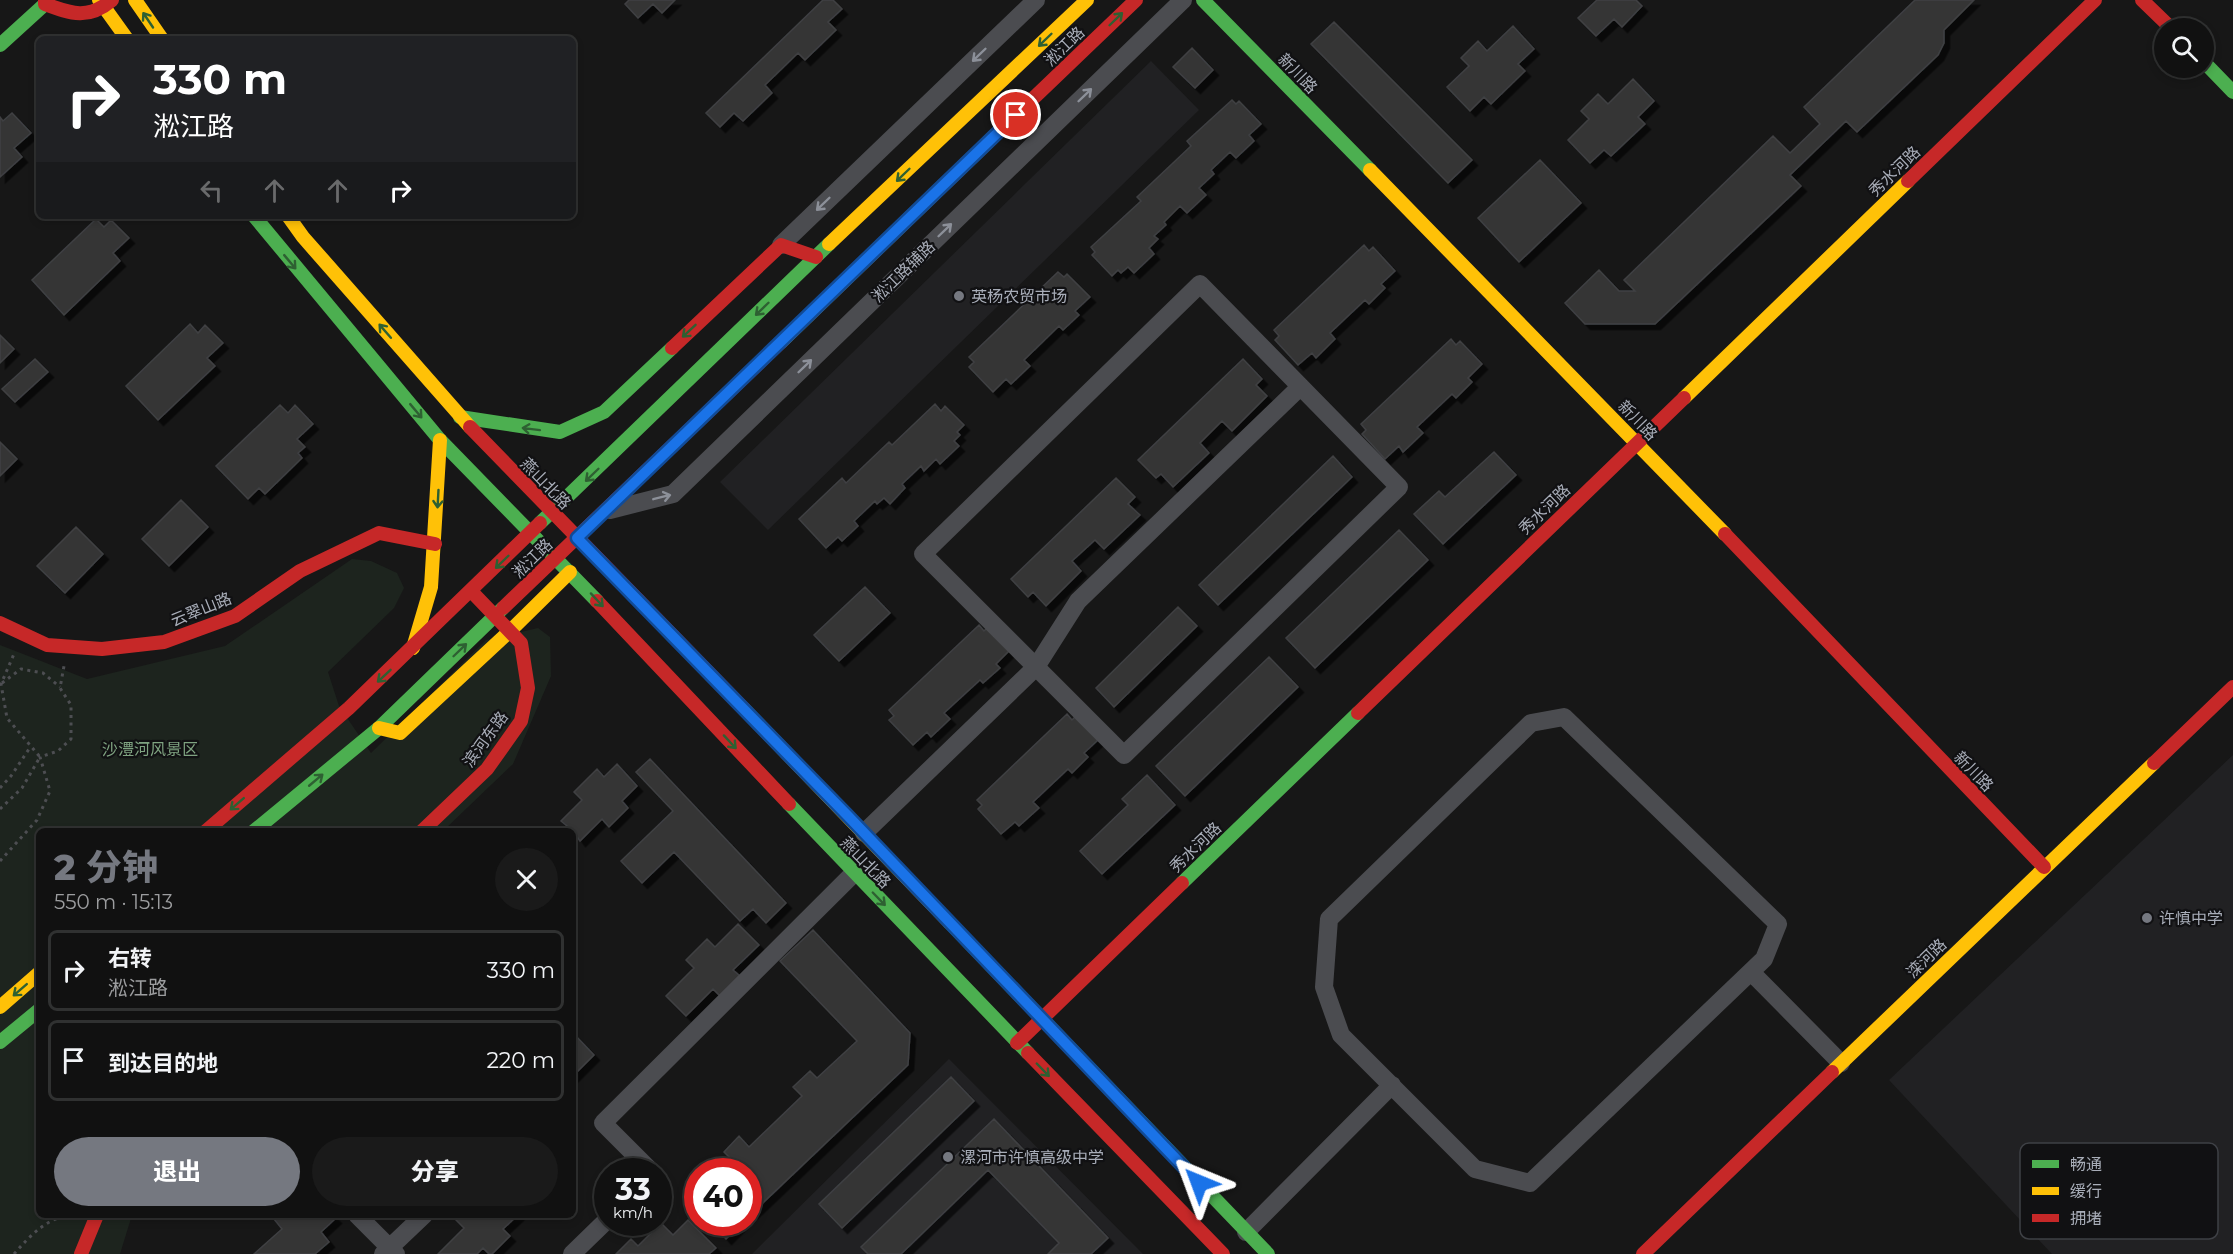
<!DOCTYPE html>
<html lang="zh">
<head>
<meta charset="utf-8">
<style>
	:root { --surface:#111; --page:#1a1a1a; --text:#f1f3f6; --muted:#9c9d9f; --line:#303131; --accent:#757880 }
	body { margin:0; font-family:Montserrat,"Noto Sans SC",sans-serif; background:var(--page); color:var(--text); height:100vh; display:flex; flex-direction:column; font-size:22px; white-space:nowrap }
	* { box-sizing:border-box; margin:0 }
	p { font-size:20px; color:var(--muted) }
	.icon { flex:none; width:33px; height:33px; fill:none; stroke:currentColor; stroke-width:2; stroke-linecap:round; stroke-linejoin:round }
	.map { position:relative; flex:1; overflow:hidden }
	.side { position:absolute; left:36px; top:828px; width:540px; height:390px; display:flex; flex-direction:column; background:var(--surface); border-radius:9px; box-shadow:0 3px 9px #0003,0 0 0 2px var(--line) }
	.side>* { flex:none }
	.hud { position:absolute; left:36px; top:36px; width:540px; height:183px; border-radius:9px; box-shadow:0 3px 9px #0003,0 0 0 2px var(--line); background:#202124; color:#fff; overflow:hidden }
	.tools { position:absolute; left:2154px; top:18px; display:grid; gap:12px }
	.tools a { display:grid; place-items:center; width:60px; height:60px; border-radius:50%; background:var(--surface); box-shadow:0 3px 9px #0003,0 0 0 2px var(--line); font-size:30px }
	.speed { position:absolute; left:594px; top:1158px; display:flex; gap:12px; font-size:30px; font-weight:700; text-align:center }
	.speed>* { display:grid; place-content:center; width:78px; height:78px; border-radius:50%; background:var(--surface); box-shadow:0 3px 9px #0003,0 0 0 2px var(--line); line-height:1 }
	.speed small { font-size:15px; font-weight:400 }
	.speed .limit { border:9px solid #d22; background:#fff; color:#111 }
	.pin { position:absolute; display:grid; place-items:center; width:51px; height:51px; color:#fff; margin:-26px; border:3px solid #fff; border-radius:50%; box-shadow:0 2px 6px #0007 }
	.me { position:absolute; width:66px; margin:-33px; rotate:316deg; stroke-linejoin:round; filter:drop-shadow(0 0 4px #0008) }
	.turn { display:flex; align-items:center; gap:21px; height:126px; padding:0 18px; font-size:27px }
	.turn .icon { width:78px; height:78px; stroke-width:2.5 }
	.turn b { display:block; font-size:42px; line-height:51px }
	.lanes { display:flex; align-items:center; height:57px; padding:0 18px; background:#0003; justify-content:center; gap:30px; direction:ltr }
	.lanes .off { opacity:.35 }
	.round { display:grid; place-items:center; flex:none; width:63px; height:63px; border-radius:32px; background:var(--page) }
	.overview { display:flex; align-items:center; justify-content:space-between; height:102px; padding:0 18px }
	h1 { font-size:36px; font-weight:800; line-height:45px; color:var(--accent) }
	.primary-button { display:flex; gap:12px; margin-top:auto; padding:12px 18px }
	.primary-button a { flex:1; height:69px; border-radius:36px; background:var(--accent); color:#fff; font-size:24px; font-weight:800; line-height:69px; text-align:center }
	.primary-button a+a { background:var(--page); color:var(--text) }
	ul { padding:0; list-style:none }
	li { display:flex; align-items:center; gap:18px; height:81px; margin:0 12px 9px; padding:0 6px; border:3px solid var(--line); border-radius:9px }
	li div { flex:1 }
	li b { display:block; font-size:22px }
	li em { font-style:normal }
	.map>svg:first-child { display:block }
</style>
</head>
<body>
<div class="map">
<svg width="2233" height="1254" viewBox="0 0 2233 1254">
	<defs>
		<filter id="shadow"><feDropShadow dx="5.5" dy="5.5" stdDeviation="0" flood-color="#0009"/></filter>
	</defs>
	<rect width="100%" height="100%" fill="#171717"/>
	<path fill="#212123" d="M1151 61 1199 110 768 530 720 482Z
		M2233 755V1254H2052L1889 1080Z
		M949 1059 1143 1254H752Z"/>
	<path fill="#1d241e" d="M352 559 371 561 397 573 404 588 394 608 328 672 339 706 371 753 486 640 538 628 550 637 551 676 513 764 443 831H39V1215H132L120 1254H0V645L87 679 225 646Z"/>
	<path fill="#353536" stroke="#3f4043" stroke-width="1.5" filter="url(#shadow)" d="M629 0H675L662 13 653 4 638 18 625 4Z
		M823 0H833L842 9 828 22 836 30 805 60 798 53 765 85 772 93 743 121 734 113 720 127 706 113Z
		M1597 0H1636L1642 6 1622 27 1614 19 1596 36 1578 18Z
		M1915 0H1974L1944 30V43L1938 55 1857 132 1846 121 1790 175 1801 186 1655 324H1585L1565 303 1599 270 1619 291H1635L1624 280 1773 136 1790 153 1820 124 1804 107Z
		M1334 22 1472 160 1448 183 1311 44Z
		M1513 26 1534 49 1518 64 1525 71 1491 104 1484 97 1470 111 1447 87 1469 66 1461 58 1478 41 1487 51Z
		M1192 48 1213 70 1195 88 1173 67Z
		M1633 79 1654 101 1638 117 1645 124 1611 156 1604 150 1590 163 1568 140 1589 119 1581 111 1598 94 1608 104Z
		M1232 100 1236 104 1239 101 1261 124 1249 135 1254 141 1236 158 1230 152 1211 170 1214 174 1199 188 1206 195 1187 213 1180 206 1164 222 1166 225 1154 236 1158 239 1149 248 1154 254 1134 273 1128 267 1121 273 1118 270 1112 276 1092 255 1095 252 1091 247 1141 201 1137 197 1191 146 1187 141Z
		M12 113 31 133 14 148 22 157 0 177V117L3 121Z
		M1540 160 1581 203 1519 262 1478 218Z
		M96 219 104 227 111 220 129 238 113 253 120 261 64 315 32 280Z
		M1364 245 1369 251 1373 247 1395 271 1381 284 1385 288 1369 304 1365 300 1330 333 1335 339 1316 358 1312 353 1298 365 1275 340 1279 336 1274 330Z
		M1058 272 1064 277 1067 274 1090 297 1075 311 1079 315 1063 330 1059 326 1024 360 1030 366 1011 384 1006 379 993 392 969 367 974 362 969 357Z
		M190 324 198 333 205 325 223 343 207 358 215 366 158 420 126 386Z
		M0 335 14 349 0 363Z
		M1451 339 1456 345 1460 341 1482 364 1468 378 1472 382 1456 398 1452 394 1417 427 1423 433 1403 452 1399 446 1385 459 1362 434 1366 430 1361 424Z
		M35 359 48 372 15 402 2 389Z
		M1243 359 1262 379 1256 385 1267 396 1232 431 1222 421 1200 443 1209 453 1173 487 1161 474 1156 478 1138 460Z
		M935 404 941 411 945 406 964 425 957 432 960 435 954 441 959 446 940 464 936 459 924 471 921 466 902 484 905 488 890 504 884 498 877 504 875 501 854 521 858 526 842 541 838 537 826 548 799 519 842 478 846 483 889 442 892 445Z
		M280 405 288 413 295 405 313 424 297 439 305 447 298 453 302 458 265 494 259 488 248 499 216 466Z
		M0 442 17 459 0 476Z
		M1494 452 1516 475 1443 544 1414 514 1439 491 1445 497Z
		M1333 456 1352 477 1218 605 1199 585Z
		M1116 478 1135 497 1128 504 1140 515 1104 549 1095 540 1072 561 1081 571 1046 606 1033 592 1028 597 1011 579Z
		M181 500 208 527 169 566 142 539Z
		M76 527 103 554 65 593 37 566Z
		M1399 530 1428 560 1315 668 1286 638Z
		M865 587 890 613 839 661 814 635Z
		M1178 607 1197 626 1114 707 1096 688Z
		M979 625 984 631 988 627 1010 650 996 664 1000 668 983 683 980 680 944 713 950 719 931 737 927 732 913 745 889 720 894 716 889 710Z
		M1269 657 1298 687 1185 796 1156 766Z
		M1067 714 1072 720 1076 716 1098 740 1084 753 1088 757 1072 773 1068 769 1033 802 1039 808 1019 826 1015 822 1001 834 978 809 982 805 977 800Z
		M650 759 786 903 766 923 753 909 740 921 674 852 642 883 621 861 673 811 636 772Z
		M617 764 637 786 622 801 628 808 609 827 602 819 580 841 573 831 561 821 582 800 574 792 597 769 604 777Z
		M1147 775 1175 805 1102 874 1080 851 1128 805 1122 799Z
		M738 924 759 945 733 970 740 976 720 996 713 989 686 1016 666 996 694 968 686 960 707 939 715 947Z
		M813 930 910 1033 908 1065 748 1217V1172H724L734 1162 724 1152 739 1136 749 1147 802 1096 793 1087 810 1071 817 1078 857 1041 780 961Z
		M574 1034 594 1055 573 1076V1035Z
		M951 1077 974 1101 842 1228 819 1204Z
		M994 1119 1108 1238 1091 1254H1048L1059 1243 988 1170 901 1254H868L861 1247Z
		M278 1215H333L336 1218 321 1232 329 1242 315 1254H254L282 1229 274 1219Z
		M461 1215H518L503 1229 510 1236 492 1254H489L483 1248 477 1254H438L464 1228 456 1220Z
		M688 1220 716 1248 709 1254H616L631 1239 638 1246 661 1223 673 1235Z
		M711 1222H743L726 1239Z"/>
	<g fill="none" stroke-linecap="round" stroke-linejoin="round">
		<path stroke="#4d4e52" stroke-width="3" stroke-dasharray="3 4.5" stroke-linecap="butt" d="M2 683 21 669 43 673 60 687
			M0 788 11 776 31 746
			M0 809 22 788 40 757 7 718 1 684 14 654
			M0 861 37 820 50 791 40 757 58 751 71 739V705L60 688 64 666
			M14 1254C30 1236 45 1219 70 1215"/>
		<path stroke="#4b4c50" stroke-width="18" d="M781 245 1036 0
			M1200 284 1399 487 1124 755 923 554Z
			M610 510 673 494 1183 0
			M1564 717 1778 924 1764 959 1530 1183 1475 1169 1341 1035 1324 987 1329 919 1531 723Z
			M864 833 1036 667 1078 601 1300 387
			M1751 972 1841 1063
			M652 1172 603 1123 854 873
			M357 1215 396 1254
			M1246 1232 1392 1085
			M383 1254 424 1215
			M572 1254 608 1219"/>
		<path stroke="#4caf50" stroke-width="14" d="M1203 0 1370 170
			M0 45 45 4
			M2204 62 2233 92
			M254 216 440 440 597 601
			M460 417 560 432 604 412 672 348
			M540 523 829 244
			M789 804 1028 1053
			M254 831 379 728 503 608
			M1182 883 1358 713
			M950 923 1268 1254
			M0 1042 39 1010"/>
		<path stroke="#ffc107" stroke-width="14" d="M99 0 127 39
			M135 0 162 39
			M1370 170 1725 534
			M288 216 303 237 470 427
			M829 244 1087 0
			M781 342 1017 114
			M1684 398 1908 181
			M413 648 431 587 440 440
			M744 709 950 923
			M379 728 400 733 510 631 570 572
			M0 1007 39 973
			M1832 1072 2154 763"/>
		<path stroke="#c62828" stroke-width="14" d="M45 0V4C72 14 88 20 112 0
			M2142 0 2171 28
			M1017 114 1136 0
			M1908 181 2095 0
			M672 348 781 245 816 257
			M470 427 744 709
			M1725 534 2044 867
			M597 601 789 804
			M503 608 781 342
			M0 623 47 645 102 649 164 642 235 616 300 571 379 533 435 544
			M1358 713 1684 398
			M2154 763 2233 687
			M206 831 349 708 540 523
			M422 831 487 769 521 721 528 688 521 643 472 592
			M1017 1043 1182 883
			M1028 1053 1223 1254
			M81 1254 97 1215
			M1643 1254 1832 1072"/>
	</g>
	<defs><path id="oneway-shaft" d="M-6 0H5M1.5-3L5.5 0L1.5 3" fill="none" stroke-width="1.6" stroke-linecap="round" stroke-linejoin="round" transform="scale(1.5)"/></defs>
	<g stroke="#2e6032">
		<use href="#oneway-shaft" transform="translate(1116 19) rotate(-44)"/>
		<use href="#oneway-shaft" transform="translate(148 20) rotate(-124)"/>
		<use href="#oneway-shaft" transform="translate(1045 40) rotate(136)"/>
		<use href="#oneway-shaft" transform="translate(903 175) rotate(136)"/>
		<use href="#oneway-shaft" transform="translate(290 262) rotate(50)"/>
		<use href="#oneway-shaft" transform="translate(762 309) rotate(136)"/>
		<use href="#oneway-shaft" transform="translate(385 331) rotate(-131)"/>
		<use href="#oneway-shaft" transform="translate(689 331) rotate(137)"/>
		<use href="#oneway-shaft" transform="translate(416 411) rotate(50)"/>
		<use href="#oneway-shaft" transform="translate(531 429) rotate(-173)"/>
		<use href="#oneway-shaft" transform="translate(592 475) rotate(136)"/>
		<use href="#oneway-shaft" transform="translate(438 499) rotate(93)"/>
		<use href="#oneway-shaft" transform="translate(502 562) rotate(136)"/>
		<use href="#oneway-shaft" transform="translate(597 600) rotate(47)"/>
		<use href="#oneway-shaft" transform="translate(460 650) rotate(-44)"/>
		<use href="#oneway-shaft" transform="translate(384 676) rotate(137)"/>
		<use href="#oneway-shaft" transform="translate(730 742) rotate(47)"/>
		<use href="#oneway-shaft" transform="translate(316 780) rotate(-40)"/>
		<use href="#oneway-shaft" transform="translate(237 804) rotate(139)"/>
		<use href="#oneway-shaft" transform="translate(879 899) rotate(46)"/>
		<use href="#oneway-shaft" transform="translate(20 990) rotate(139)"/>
		<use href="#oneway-shaft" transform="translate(1043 1070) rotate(46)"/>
	</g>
	<g stroke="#8c9099">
		<use href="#oneway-shaft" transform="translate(979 55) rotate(136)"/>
		<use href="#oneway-shaft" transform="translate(1085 95) rotate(-44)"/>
		<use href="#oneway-shaft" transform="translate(823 204) rotate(136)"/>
		<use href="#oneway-shaft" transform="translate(945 230) rotate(-44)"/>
		<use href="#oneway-shaft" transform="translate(805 366) rotate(-44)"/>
		<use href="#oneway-shaft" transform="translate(662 497) rotate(-14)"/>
	</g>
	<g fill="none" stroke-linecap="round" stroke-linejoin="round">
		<defs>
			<path id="route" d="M1016 115 577 538 848 816 1199 1183"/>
		</defs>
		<use href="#route" stroke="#114b97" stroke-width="15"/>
		<use href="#route" stroke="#1a73e8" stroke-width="10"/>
	</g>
	<g fill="#757880" stroke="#111113" stroke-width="2">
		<circle cx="959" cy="296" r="6"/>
		<circle cx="2147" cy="918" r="6"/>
		<circle cx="948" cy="1157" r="6"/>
	</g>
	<g text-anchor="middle" stroke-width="4.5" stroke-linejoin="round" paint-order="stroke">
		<g font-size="16" fill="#a8adb8" stroke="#111113">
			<text transform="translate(1064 46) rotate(-44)" y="6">淞江路</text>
			<text transform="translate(1298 73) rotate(46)" y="6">新川路</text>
			<text transform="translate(1894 171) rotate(-44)" y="6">秀水河路</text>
			<text transform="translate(903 271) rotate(-44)" y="6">淞江路辅路</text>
			<text transform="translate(1638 420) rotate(46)" y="6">新川路</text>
			<text transform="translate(546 483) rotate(46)" y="6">燕山北路</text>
			<text transform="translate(1544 509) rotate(-44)" y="6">秀水河路</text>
			<text transform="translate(532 558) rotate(-44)" y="6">淞江路</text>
			<text transform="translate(201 609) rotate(-22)" y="6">云翠山路</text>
			<text transform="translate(485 739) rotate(-54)" y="6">滨河东路</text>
			<text transform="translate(1974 771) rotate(46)" y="6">新川路</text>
			<text transform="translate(1195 847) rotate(-44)" y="6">秀水河路</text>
			<text transform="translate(866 862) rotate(46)" y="6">燕山北路</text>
			<text transform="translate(1926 958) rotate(-44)" y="6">滦河路</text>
		</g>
		<g font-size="16" fill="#a8adb8" stroke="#111113" text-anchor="start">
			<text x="971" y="302">英杨农贸市场</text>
			<text x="2159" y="924">许慎中学</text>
			<text x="960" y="1163">漯河市许慎高级中学</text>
		</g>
		<g font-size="16" fill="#7fa381" stroke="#111113">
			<text x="150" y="755">沙澧河风景区</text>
		</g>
	</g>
	<rect x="2020" y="1143" width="198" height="96" rx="9" fill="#111113" stroke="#3e4045" stroke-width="1.5"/>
	<rect x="2032" y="1160" width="27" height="8" fill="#4caf50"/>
	<rect x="2032" y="1187" width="27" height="8" fill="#ffc107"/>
	<rect x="2032" y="1214" width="27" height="8" fill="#c62828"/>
	<g font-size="16" fill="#a8adb8">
		<text x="2070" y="1170">畅通</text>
		<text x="2070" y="1197">缓行</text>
		<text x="2070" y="1224">拥堵</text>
	</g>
</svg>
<div class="tools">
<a><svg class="icon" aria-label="search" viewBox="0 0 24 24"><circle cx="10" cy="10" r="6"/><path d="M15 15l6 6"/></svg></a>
</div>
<div class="speed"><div>33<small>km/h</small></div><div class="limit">40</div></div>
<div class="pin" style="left:1016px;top:115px;background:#d93025"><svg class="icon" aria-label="arrive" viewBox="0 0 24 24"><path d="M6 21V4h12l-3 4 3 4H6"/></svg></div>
<svg class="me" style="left:1199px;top:1183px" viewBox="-20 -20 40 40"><path d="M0-17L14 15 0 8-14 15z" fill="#1a73e8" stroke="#fff" stroke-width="4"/></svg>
<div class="hud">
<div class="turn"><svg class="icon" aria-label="right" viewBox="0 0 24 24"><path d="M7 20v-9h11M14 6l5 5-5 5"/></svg><div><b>330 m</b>淞江路</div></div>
<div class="lanes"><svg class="icon off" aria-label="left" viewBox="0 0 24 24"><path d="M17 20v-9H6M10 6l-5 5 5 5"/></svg><svg class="icon off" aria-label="ahead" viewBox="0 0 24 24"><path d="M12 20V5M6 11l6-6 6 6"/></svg><svg class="icon off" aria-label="ahead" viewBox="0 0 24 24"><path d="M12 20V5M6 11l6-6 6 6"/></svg><svg class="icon" aria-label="right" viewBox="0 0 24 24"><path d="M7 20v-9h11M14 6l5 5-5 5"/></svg></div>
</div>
<section class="side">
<div class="overview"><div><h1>2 分钟</h1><p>550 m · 15:13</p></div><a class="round"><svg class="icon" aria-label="close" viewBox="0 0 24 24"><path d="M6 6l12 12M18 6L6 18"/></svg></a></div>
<ul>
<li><svg class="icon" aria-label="right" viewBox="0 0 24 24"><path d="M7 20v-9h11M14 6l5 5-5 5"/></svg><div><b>右转</b><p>淞江路</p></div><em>330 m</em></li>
<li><svg class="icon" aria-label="arrive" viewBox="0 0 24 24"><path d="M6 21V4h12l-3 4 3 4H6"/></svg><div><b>到达目的地</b></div><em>220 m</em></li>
</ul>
<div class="primary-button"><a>退出</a><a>分享</a></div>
</section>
</div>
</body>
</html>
